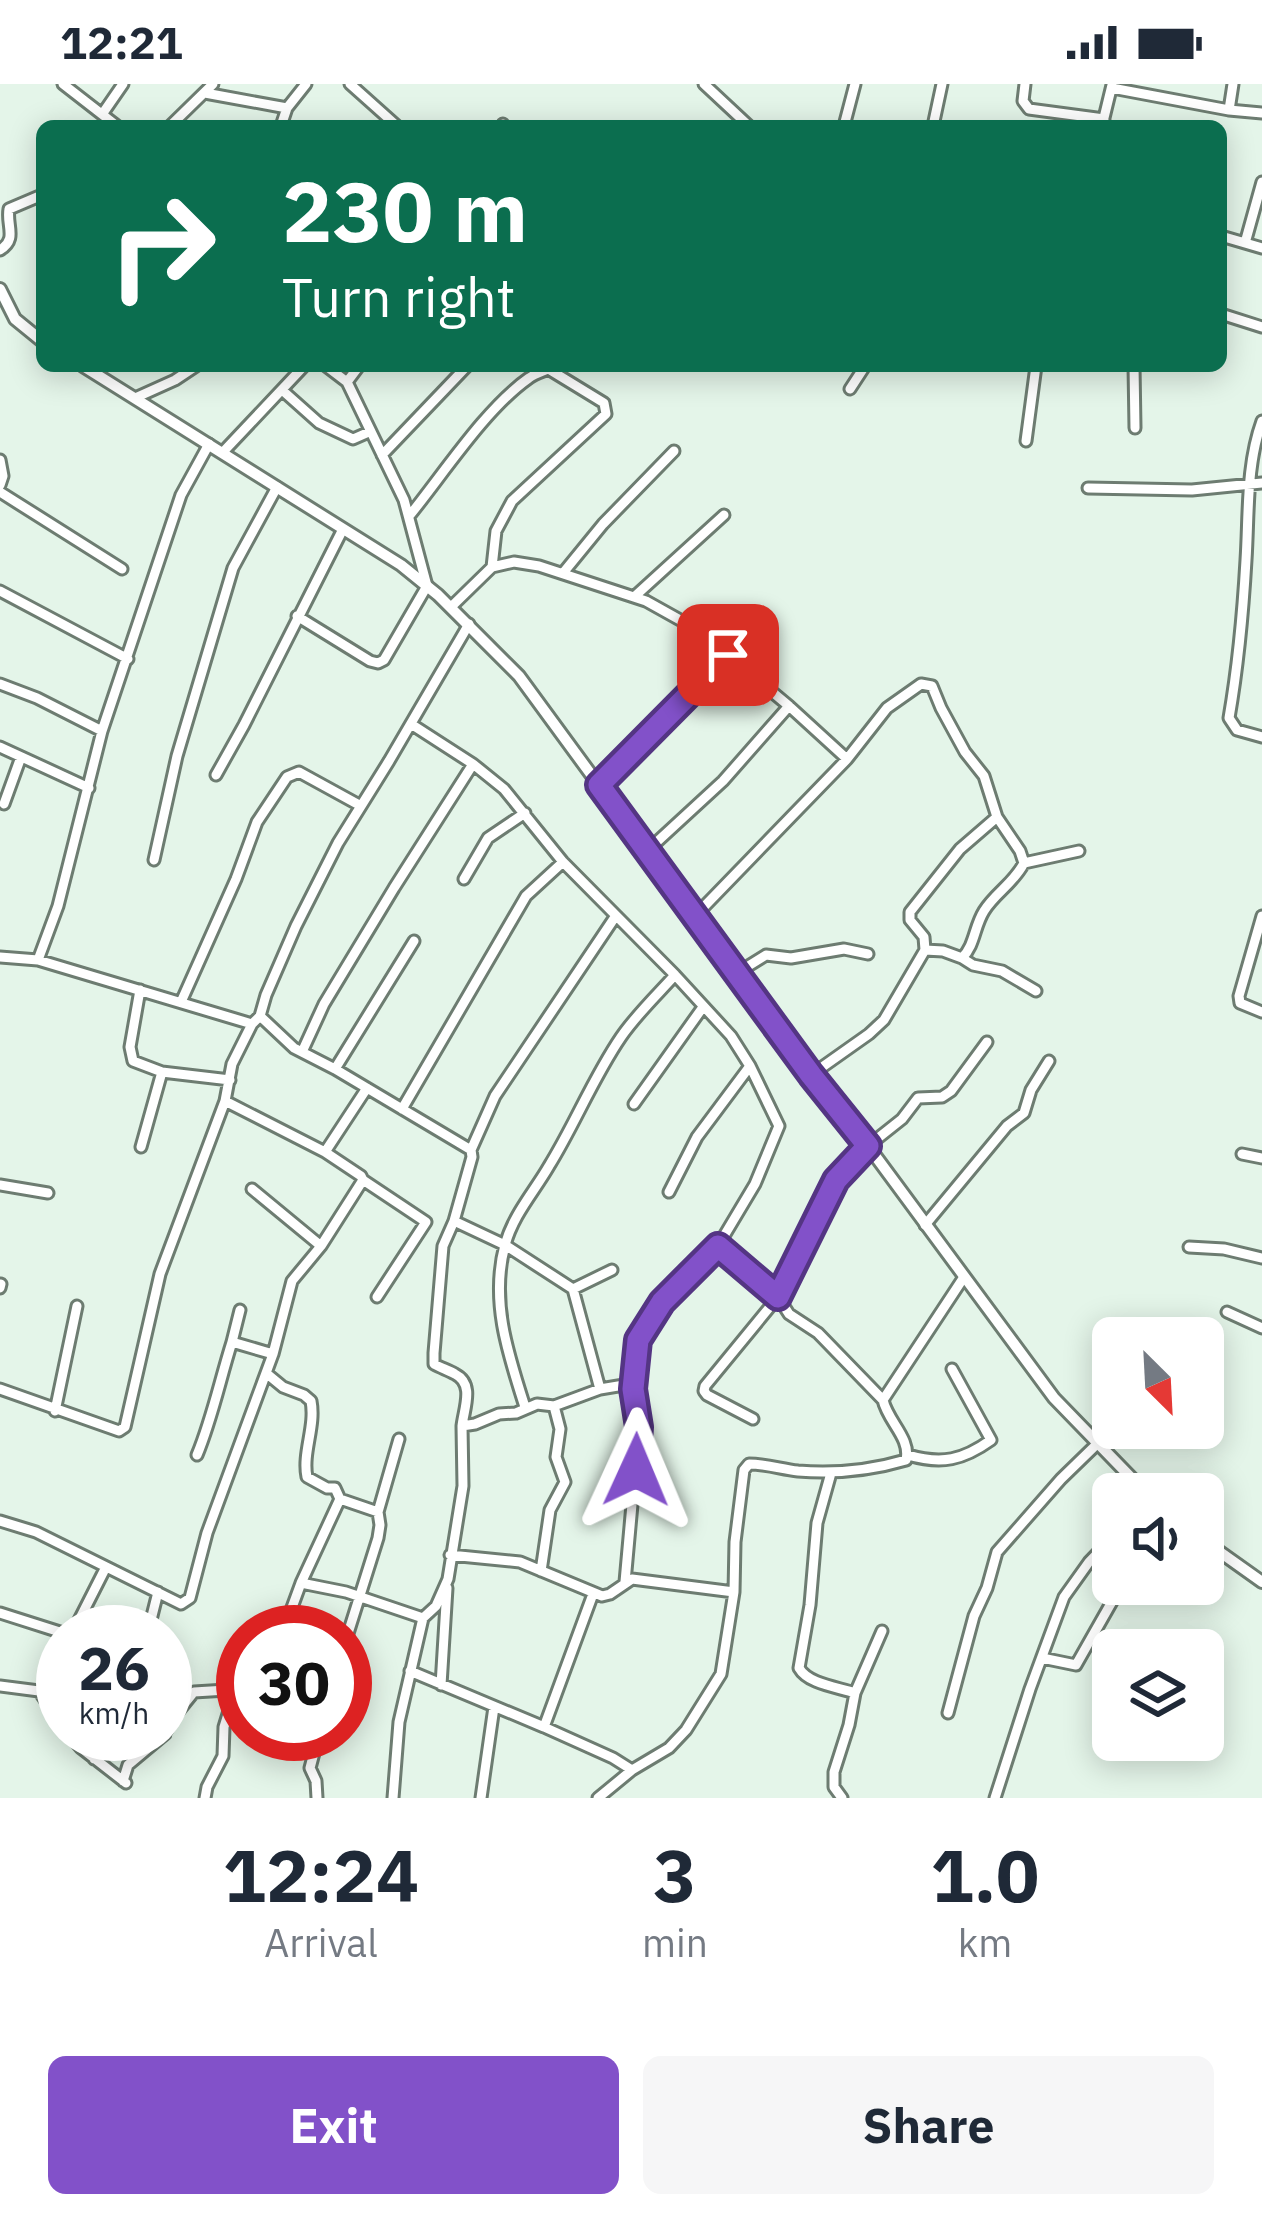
<!DOCTYPE html>
<html lang="en">
<head>
<meta charset="utf-8">
<style>
	:root { --surface:#fff; --page:#f6f6f7; --text:#1f2937; --muted:#747a83; --accent:#8251c9 }
	body { margin:0; font-family:"IBM Plex Sans",sans-serif; background:var(--page); color:var(--text); height:100vh; display:flex; flex-direction:column; font-size:45px; white-space:nowrap }
	* { box-sizing:border-box; margin:0 }
	p { font-size:39px; color:var(--muted) }
	.icon { flex:none; width:66px; height:66px; fill:none; stroke:currentColor; stroke-width:2; stroke-linecap:round; stroke-linejoin:round }
	.map { position:relative; height:1714px; overflow:hidden }
	.side { display:flex; flex-direction:column; background:var(--surface); flex:1 }
	.side>* { flex:none }
	.banner { position:absolute; left:36px; top:36px; width:1191px; height:252px; border-radius:18px; box-shadow:0 6px 30px #0003; background:#0b6e4f; color:#fff; overflow:hidden }
	.needle { width:78px; rotate:156deg }
	.controls { position:absolute; left:1092px; top:1233px; display:grid; gap:24px }
	.controls a { display:grid; place-items:center; width:132px; height:132px; border-radius:18px; background:var(--surface); box-shadow:0 6px 30px #0003; font-size:60px }
	.speed { position:absolute; left:36px; top:1521px; display:flex; gap:24px; font-size:60px; font-weight:700; text-align:center }
	.speed>* { display:grid; place-content:center; width:156px; height:156px; border-radius:50%; background:var(--surface); box-shadow:0 6px 30px #0003; line-height:1 }
	.speed small { font-size:30px; font-weight:400 }
	.speed .limit { border:18px solid #d22; background:#fff; color:#111 }
	.pin { position:absolute; display:grid; place-items:center; width:102px; height:102px; color:#fff; margin:-51px; border-radius:24px; box-shadow:0 6px 18px #0006 }
	.me { position:absolute; width:132px; margin:-66px; rotate:1deg; stroke-linejoin:round; filter:drop-shadow(0 0 9px #0008) }
	.turn { display:flex; align-items:center; gap:42px; height:252px; padding:0 48px; font-size:54px }
	.turn .icon { width:156px; height:156px; stroke-width:2.5 }
	.turn b { display:block; font-size:84px; line-height:102px }
	.eta { display:flex; justify-content:space-evenly; align-items:center; height:204px; text-align:center }
	.eta b { font-size:72px; font-weight:800; line-height:84px }
	.cta { display:flex; gap:24px; margin-top:auto; padding:24px 48px }
	.cta a { flex:1; height:138px; border-radius:18px; background:var(--accent); color:#fff; font-size:48px; font-weight:800; line-height:138px; text-align:center }
	.cta a+a { background:var(--page); color:var(--text) }
	.status { display:flex; justify-content:space-between; align-items:center; height:84px; padding:0 60px; background:var(--surface); direction:ltr }
	.status svg { height:33px; fill:currentColor }
	.map>svg:first-child { display:block }
</style>
</head>
<body>
<div class="status"><b>12:21</b><svg viewBox="0 0 49 12"><path d="M0 12V9h3v3zM5 12V6h3v6zM10 12V3h3v9zM15 12V0h3v12zM26 1h20v11H26zM47 4h2v5h-2z"/></svg></div>
<div class="map">
<svg width="1262" height="1714" viewBox="0 0 1262 1714">
	<rect width="100%" height="100%" fill="#e4f5e9"/>
	<g fill="none" stroke-linecap="round" stroke-linejoin="round">
		<defs>
			<path id="minor" d="M63 0 117 42
				M350 0 397 42
				M704 0 749 42
				M1025 0 1023 17 1029 25 1104 35
				M1112 4 1229 26 1262 29
				M205 9 287 24
				M1229 26 1233 0
				M103 29 123 0
				M503 40 504 42
				M170 42 213 0
				M281 42 287 24 306 0
				M844 42 855 0
				M933 42 942 0
				M1102 42 1112 1
				M1221 152 1262 164
				M1245 159 1262 98
				M0 166C18 155 6 142 9 125L42 111
				M1221 230 1262 243
				M1134 282 1135 344
				M347 298 359 282
				M850 305 865 282
				M282 306 319 339 353 355 369 348
				M135 314 175 296 196 282
				M1262 337C1246 381 1249 430 1246 476 1243 529 1238 582 1229 634L1237 646 1262 653
				M1026 357 1036 282
				M223 368 304 282
				M382 371 467 282
				M0 376 3 392 0 401
				M1088 404 1192 406 1262 399
				M0 408 122 485
				M410 431C444 389 486 324 529 294 537 288 546 287 554 282
				M492 483 496 447 512 417 606 330 604 319 550 286
				M563 489 603 440 674 367
				M0 507 128 575
				M634 513 724 431
				M451 523 492 483 514 478 539 482 646 517 698 546 789 622 847 675
				M297 532 370 577 378 579 384 576 427 502 404 416 347 298 326 282
				M0 600 37 614 102 647
				M411 640 473 680 504 705 563 778 675 891 731 952 750 982 779 1042 755 1100 718 1162 662 1218 638 1256 633 1305 638 1354 625 1498
				M0 663 89 704
				M216 691 244 641 343 445
				M599 701 728 571
				M4 720 21 673
				M647 767 723 697 789 622
				M154 776 177 672 233 484 277 403
				M1024 779 1079 767
				M464 795 488 754 525 729
				M695 832 847 675 887 624 921 600 932 602 941 624 965 668 984 692 997 733 1020 767 1024 779C1014 799 995 809 984 827 974 843 975 861 962 874L943 867 925 866 884 936 869 950 811 991
				M1262 832 1239 912 1240 919 1262 928
				M925 866 924 853 910 836V828L960 765 997 733
				M0 873 38 876 252 940
				M962 874 973 881 1002 887 1036 907
				M38 876 58 822 102 647 181 411 209 360
				M737 889 766 871 791 874 844 865 868 870
				M140 906 130 963 133 977 162 988 230 996
				M181 918 236 795 257 738 287 693 299 688 361 722
				M260 932 294 964 335 985 471 1066
				M302 968 324 920 394 804 473 680
				M335 985 414 857
				M634 1020 703 923
				M402 1025 526 812 563 778
				M141 1063 162 988
				M325 1068 367 1004
				M1242 1070 1262 1074
				M363 1096 426 1138 377 1213
				M0 1101 48 1109
				M252 1105 321 1162
				M669 1108 697 1053 750 982
				M454 1137 505 1161 573 1205 600 1305
				M925 1141 1007 1042 1024 1029 1031 1006 1049 977
				M718 1162 778 1213 789 1230 818 1249 883 1316
				M1189 1163 1224 1165 1262 1174
				M0 1204 1 1200
				M573 1205 612 1186
				M1227 1228 1262 1244
				M232 1258 240 1226
				M266 1289 283 1303 304 1311 311 1317C316 1342 302 1369 307 1393L327 1404H335L340 1415 378 1428
				M0 1305 119 1347 125 1343 160 1190 225 1017 232 980 252 940 260 932 266 911 296 842 338 759 389 677 469 540
				M525 1323C508 1270 490 1217 505 1161 513 1131 534 1108 549 1082 575 1040 593 994 621 953 636 931 657 911 675 891
				M55 1327 77 1222
				M753 1335 707 1311 704 1307 705 1302 778 1213 836 1096 868 1062 902 1035 918 1014 942 1013 951 1007 987 958
				M462 1342C464 1324 475 1300 455 1290 448 1286 441 1284 434 1280V1269L443 1162 454 1137 472 1073 471 1066 495 1012 615 833
				M197 1371C212 1335 220 1296 232 1258L273 1270
				M908 1371C942 1381 963 1376 991 1356L952 1285
				M831 1389 817 1439 810 1521 799 1584C808 1600 837 1603 855 1609
				M0 1437 36 1448 181 1520 190 1514 207 1449 273 1270 292 1197 321 1162 363 1096 361 1092 325 1068 225 1017
				M450 1471 520 1478 602 1512 610 1510 632 1495 734 1508
				M541 1487 550 1426 565 1398 556 1373 560 1345 554 1322
				M301 1499 346 1508 423 1534
				M0 1529 63 1549
				M73 1548 106 1483
				M148 1548 158 1508
				M283 1548 301 1499 340 1415
				M345 1559 378 1454 380 1441 378 1428 399 1355
				M1042 1574 1076 1581 1122 1500
				M410 1587 544 1643 613 1674 632 1686
				M441 1601 447 1504
				M0 1602 39 1607 63 1642
				M948 1629 974 1532 987 1504 997 1468 1061 1395 1097 1360
				M544 1643 593 1510
				M165 1649 177 1629 194 1608 243 1605
				M69 1650 81 1664 126 1699
				M94 1675 111 1650
				M123 1697 128 1681 165 1650
				M205 1714 207 1703 223 1672 224 1643 236 1604
				M317 1714 316 1697 310 1684 319 1650
				M393 1714 399 1638 423 1534 436 1522 448 1495 463 1402 462 1342 475 1340 499 1330 516 1329 537 1320 554 1322 600 1305 624 1301 633 1305
				M481 1714 494 1623
				M598 1714 632 1686 669 1664 686 1646 721 1590 734 1508 735 1458 744 1386 749 1380C766 1380 781 1385 798 1387 834 1390 872 1386 906 1376 911 1354 888 1338 883 1316L964 1193
				M842 1714 834 1703V1688L849 1641 855 1609 882 1547
				M995 1714 1030 1605 1064 1513 1089 1478 1113 1453"/>
			<path id="tertiary" d="M0 205 15 235 42 257
				M83 282 401 481 438 511 519 592 811 991 868 1062 1054 1314 1147 1410
				M1203 1456 1262 1498"/>
		</defs>
		<use href="#minor" stroke="#6d7c71" stroke-width="15"/>
		<use href="#tertiary" stroke="#6d7c71" stroke-width="16"/>
		<use href="#minor" stroke="#fff" stroke-width="9"/>
		<use href="#tertiary" stroke="#fff" stroke-width="10"/>
	</g>
	<g fill="none" stroke-linecap="round" stroke-linejoin="round">
		<defs>
			<path id="route" d="M636 1386 639 1343 633 1305 638 1256 662 1218 718 1162 778 1213 836 1096 868 1062 811 991 599 701 728 571"/>
		</defs>
		<use href="#route" stroke="#543583" stroke-width="30"/>
		<use href="#route" stroke="#8251c9" stroke-width="21"/>
	</g>
</svg>
<div class="controls">
<a><svg class="needle" viewBox="-14 -14 28 28"><path d="M0-13l5 13h-10z" fill="#e53935"/><path d="M0 13l5-13h-10z" fill="#747a83"/></svg></a>
<a><svg class="icon" aria-label="sound" viewBox="0 0 24 24"><path d="M4 9h4l5-4v14l-5-4H4zM17 9q2 3 0 6"/></svg></a>
<a><svg class="icon" aria-label="layers" viewBox="0 0 24 24"><path d="M12 4l9 5-9 5-9-5zM3 14l9 5 9-5"/></svg></a>
</div>
<div class="speed"><div>26<small>km/h</small></div><div class="limit">30</div></div>
<div class="pin" style="left:728px;top:571px;background:#d93025"><svg class="icon" aria-label="arrive" viewBox="0 0 24 24"><path d="M6 21V4h12l-3 4 3 4H6"/></svg></div>
<svg class="me" style="left:636px;top:1386px" viewBox="-20 -20 40 40"><path d="M0-17L14 15 0 8-14 15z" fill="#8251c9" stroke="#fff" stroke-width="4"/></svg>
<div class="banner">
<div class="turn"><svg class="icon" aria-label="right" viewBox="0 0 24 24"><path d="M7 20v-9h11M14 6l5 5-5 5"/></svg><div><b>230 m</b>Turn right</div></div>
</div>
</div>
<section class="side">
<div class="eta">
<div><b>12:24</b><p>Arrival</p></div>
<div><b>3</b><p>min</p></div>
<div><b>1.0</b><p>km</p></div>
</div>
<div class="cta"><a>Exit</a><a>Share</a></div>
</section>
</body>
</html>
